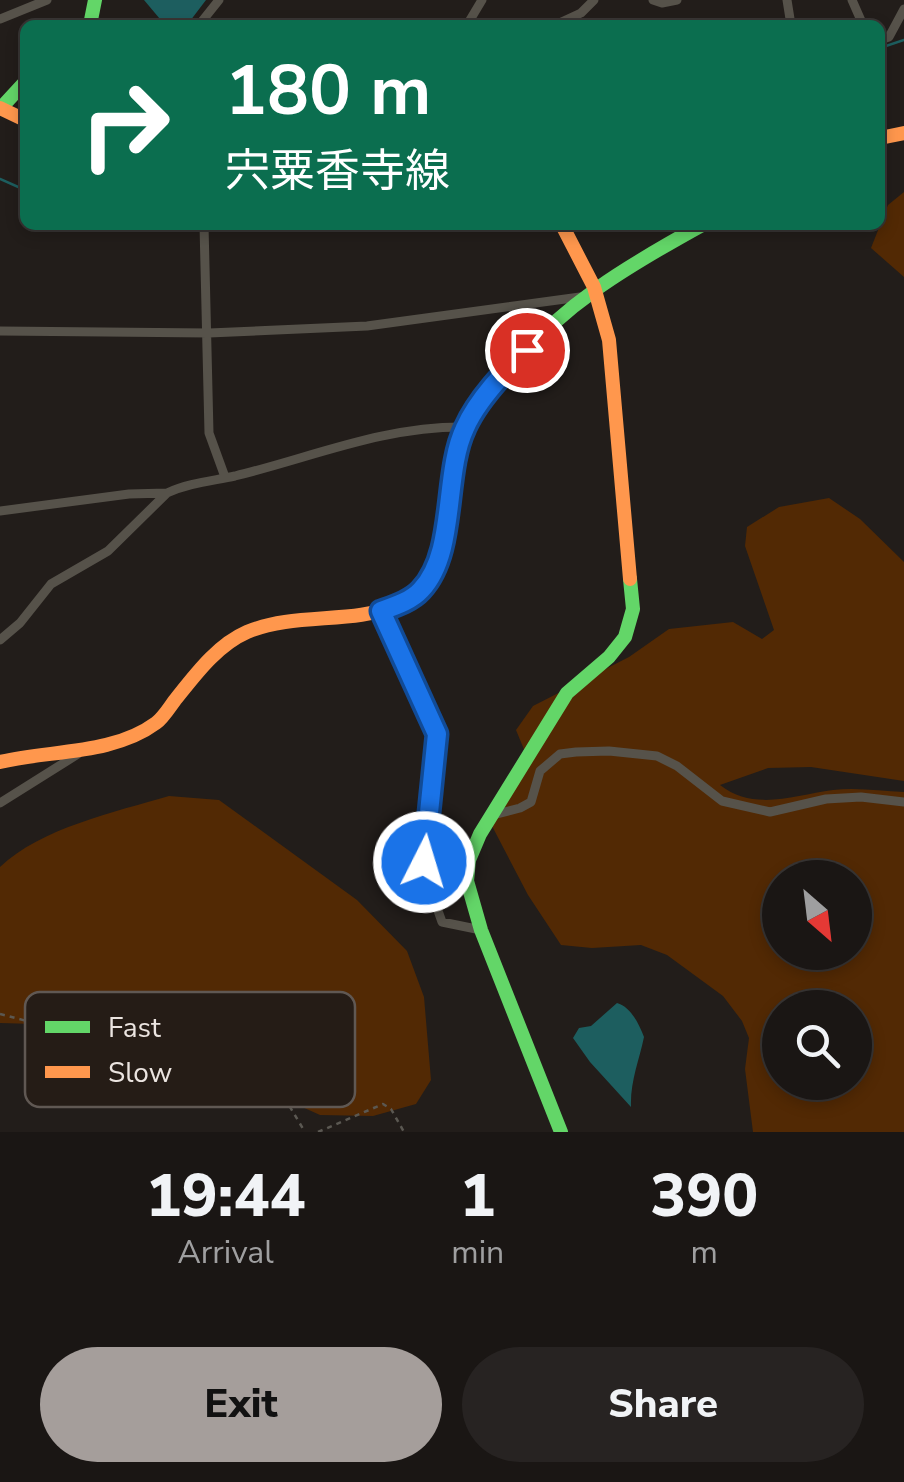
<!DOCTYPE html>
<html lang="en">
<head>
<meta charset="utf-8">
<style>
	:root { --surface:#1a1614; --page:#272322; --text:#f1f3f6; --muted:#9f9fa0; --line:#383534; --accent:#a59e9b }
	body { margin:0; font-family:"Nunito Sans","Noto Sans JP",sans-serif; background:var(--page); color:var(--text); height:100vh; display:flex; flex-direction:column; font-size:38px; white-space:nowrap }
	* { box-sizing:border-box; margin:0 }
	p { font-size:32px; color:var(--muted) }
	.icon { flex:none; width:55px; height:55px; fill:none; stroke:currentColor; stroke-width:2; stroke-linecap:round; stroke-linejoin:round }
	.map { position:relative; height:1132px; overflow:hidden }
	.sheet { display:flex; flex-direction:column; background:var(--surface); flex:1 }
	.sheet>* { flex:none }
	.guide { position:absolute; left:20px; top:20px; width:865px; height:210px; border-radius:15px; box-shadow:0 5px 15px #0003,0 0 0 2px var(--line); background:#0b6e4f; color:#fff; overflow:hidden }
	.needle { width:65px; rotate:152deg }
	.fabs { position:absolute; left:762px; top:860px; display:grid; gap:20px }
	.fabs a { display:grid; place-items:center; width:110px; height:110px; border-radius:50%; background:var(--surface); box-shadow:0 5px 15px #0003,0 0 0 2px var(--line); font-size:50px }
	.pin { position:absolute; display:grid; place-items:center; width:85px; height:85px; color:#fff; margin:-42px; border:5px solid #fff; border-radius:50%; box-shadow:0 2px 10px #0007 }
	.me { position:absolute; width:110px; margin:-55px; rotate:5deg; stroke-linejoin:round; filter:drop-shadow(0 0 8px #0008) }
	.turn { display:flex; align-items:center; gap:35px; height:210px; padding:0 40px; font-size:45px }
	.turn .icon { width:130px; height:130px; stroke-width:2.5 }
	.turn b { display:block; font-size:70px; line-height:85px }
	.eta { display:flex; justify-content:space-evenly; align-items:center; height:170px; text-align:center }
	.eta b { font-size:60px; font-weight:800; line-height:70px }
	.button { display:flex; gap:20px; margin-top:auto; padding:20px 40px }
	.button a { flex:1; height:115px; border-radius:60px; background:var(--accent); color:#111; font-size:40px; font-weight:800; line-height:115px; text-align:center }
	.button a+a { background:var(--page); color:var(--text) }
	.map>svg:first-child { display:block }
</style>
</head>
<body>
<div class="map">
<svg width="904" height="1132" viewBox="0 0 904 1132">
	<rect width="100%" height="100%" fill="#221d1a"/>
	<path fill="#522904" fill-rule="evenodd" d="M904 192V277L871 248 888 205Z
		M829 498 860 519 904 562V781L811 767 768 768 720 785C755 812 794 795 833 790 856 787 881 791 904 792V1132H753L745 1069 749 1038 742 1021 723 996 667 955 641 945 592 948 561 945 528 895 492 826 530 764 516 730 533 706 629 657 669 629 733 622 762 639 774 630 745 546 747 527 779 507ZM780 878H855V952H780ZM780 1008H855V1082H780Z
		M169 796 219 800 357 900 407 951 424 997 431 1080 416 1104 373 1116 320 1115 218 1069 182 1062 69 1025 0 1023V867C41 828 115 812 169 796Z"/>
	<path fill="#1d5e5f" d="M144 0H206L187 25H165Z
		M617 1003C631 1007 639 1024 644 1037 639 1061 630 1082 631 1107L590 1062 573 1038 579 1028 591 1026Z"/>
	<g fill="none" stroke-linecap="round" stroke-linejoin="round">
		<path stroke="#1d5e5f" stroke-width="2.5" d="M880 48 904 40
			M0 179 25 190"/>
		<path stroke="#5b5852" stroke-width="2.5" stroke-dasharray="5 5" stroke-linecap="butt" d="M0 1014 278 1087 305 1132
			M318 1132 383 1104 391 1109 404 1132"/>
		<path stroke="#56524a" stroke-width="9" d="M653 0 662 3 677 0
			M787 0 791 25
			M852 0 863 25
			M0 19 47 0
			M199 25 219 0
			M467 25 482 0
			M555 25 581 13 594 0
			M880 40 889 37 904 9
			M204 225 209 433 225 477
			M0 331 209 333 367 326 580 297
			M0 511 129 494 167 493
			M381 611 437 734 423 848 430 888 442 922 481 930
			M0 640 20 623 51 584 108 551 167 493C189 483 212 481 235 476 313 457 384 426 465 427
			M0 803 78 754
			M493 815 520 808 531 802 540 771 560 754 576 752 609 751 657 756 677 766 722 801 770 812 826 799 861 797 904 802"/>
		<path stroke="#63d668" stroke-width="14" d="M90 25 95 0
			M1 108 25 82
			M442 546C451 512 449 474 460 440 470 414 488 391 507 370 567 302 624 268 702 225
			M561 1132 481 930 467 881 469 860 480 834 567 693 609 657 625 637 633 609 630 579"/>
		<path stroke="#ff974d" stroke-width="14" d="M0 108 25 120
			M880 138 904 133
			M562 225 594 287 609 340 630 579
			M0 762C49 750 113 755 156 723 163 718 169 708 175 700 195 675 217 645 247 632 319 602 414 645 442 546"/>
	</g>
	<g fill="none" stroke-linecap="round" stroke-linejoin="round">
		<defs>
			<path id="route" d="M424 862 437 734 381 611C395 606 411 601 421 590 457 552 443 474 465 428 478 399 504 372 527 350"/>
		</defs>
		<use href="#route" stroke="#114b97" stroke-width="25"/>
		<use href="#route" stroke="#1a73e8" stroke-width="18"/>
	</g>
	<rect x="25" y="992" width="330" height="115" rx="15" fill="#251c16" stroke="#605853" stroke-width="2.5"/>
	<rect x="45" y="1021" width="45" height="12" fill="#63d668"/>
	<rect x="45" y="1066" width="45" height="12" fill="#ff974d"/>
	<g font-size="28" fill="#ebe4e0">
		<text x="108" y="1037">Fast</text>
		<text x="108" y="1082">Slow</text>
	</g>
</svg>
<div class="fabs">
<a><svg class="needle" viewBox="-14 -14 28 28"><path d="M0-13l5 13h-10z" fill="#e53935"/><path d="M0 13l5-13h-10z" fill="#9f9fa0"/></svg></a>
<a><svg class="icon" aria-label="search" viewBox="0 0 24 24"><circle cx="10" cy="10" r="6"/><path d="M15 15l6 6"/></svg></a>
</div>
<div class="pin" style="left:527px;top:350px;background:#d93025"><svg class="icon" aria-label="arrive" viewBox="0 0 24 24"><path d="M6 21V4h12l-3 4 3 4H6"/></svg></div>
<svg class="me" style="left:424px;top:862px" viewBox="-20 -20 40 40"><circle r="17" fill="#1a73e8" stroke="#fff" stroke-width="3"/><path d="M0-11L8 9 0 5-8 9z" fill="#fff"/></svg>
<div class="guide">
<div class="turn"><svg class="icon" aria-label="right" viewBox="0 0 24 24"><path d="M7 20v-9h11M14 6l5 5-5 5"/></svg><div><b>180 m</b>宍粟香寺線</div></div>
</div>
</div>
<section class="sheet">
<div class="eta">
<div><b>19:44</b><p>Arrival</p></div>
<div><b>1</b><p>min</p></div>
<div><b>390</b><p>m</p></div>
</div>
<div class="button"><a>Exit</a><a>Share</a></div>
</section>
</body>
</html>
